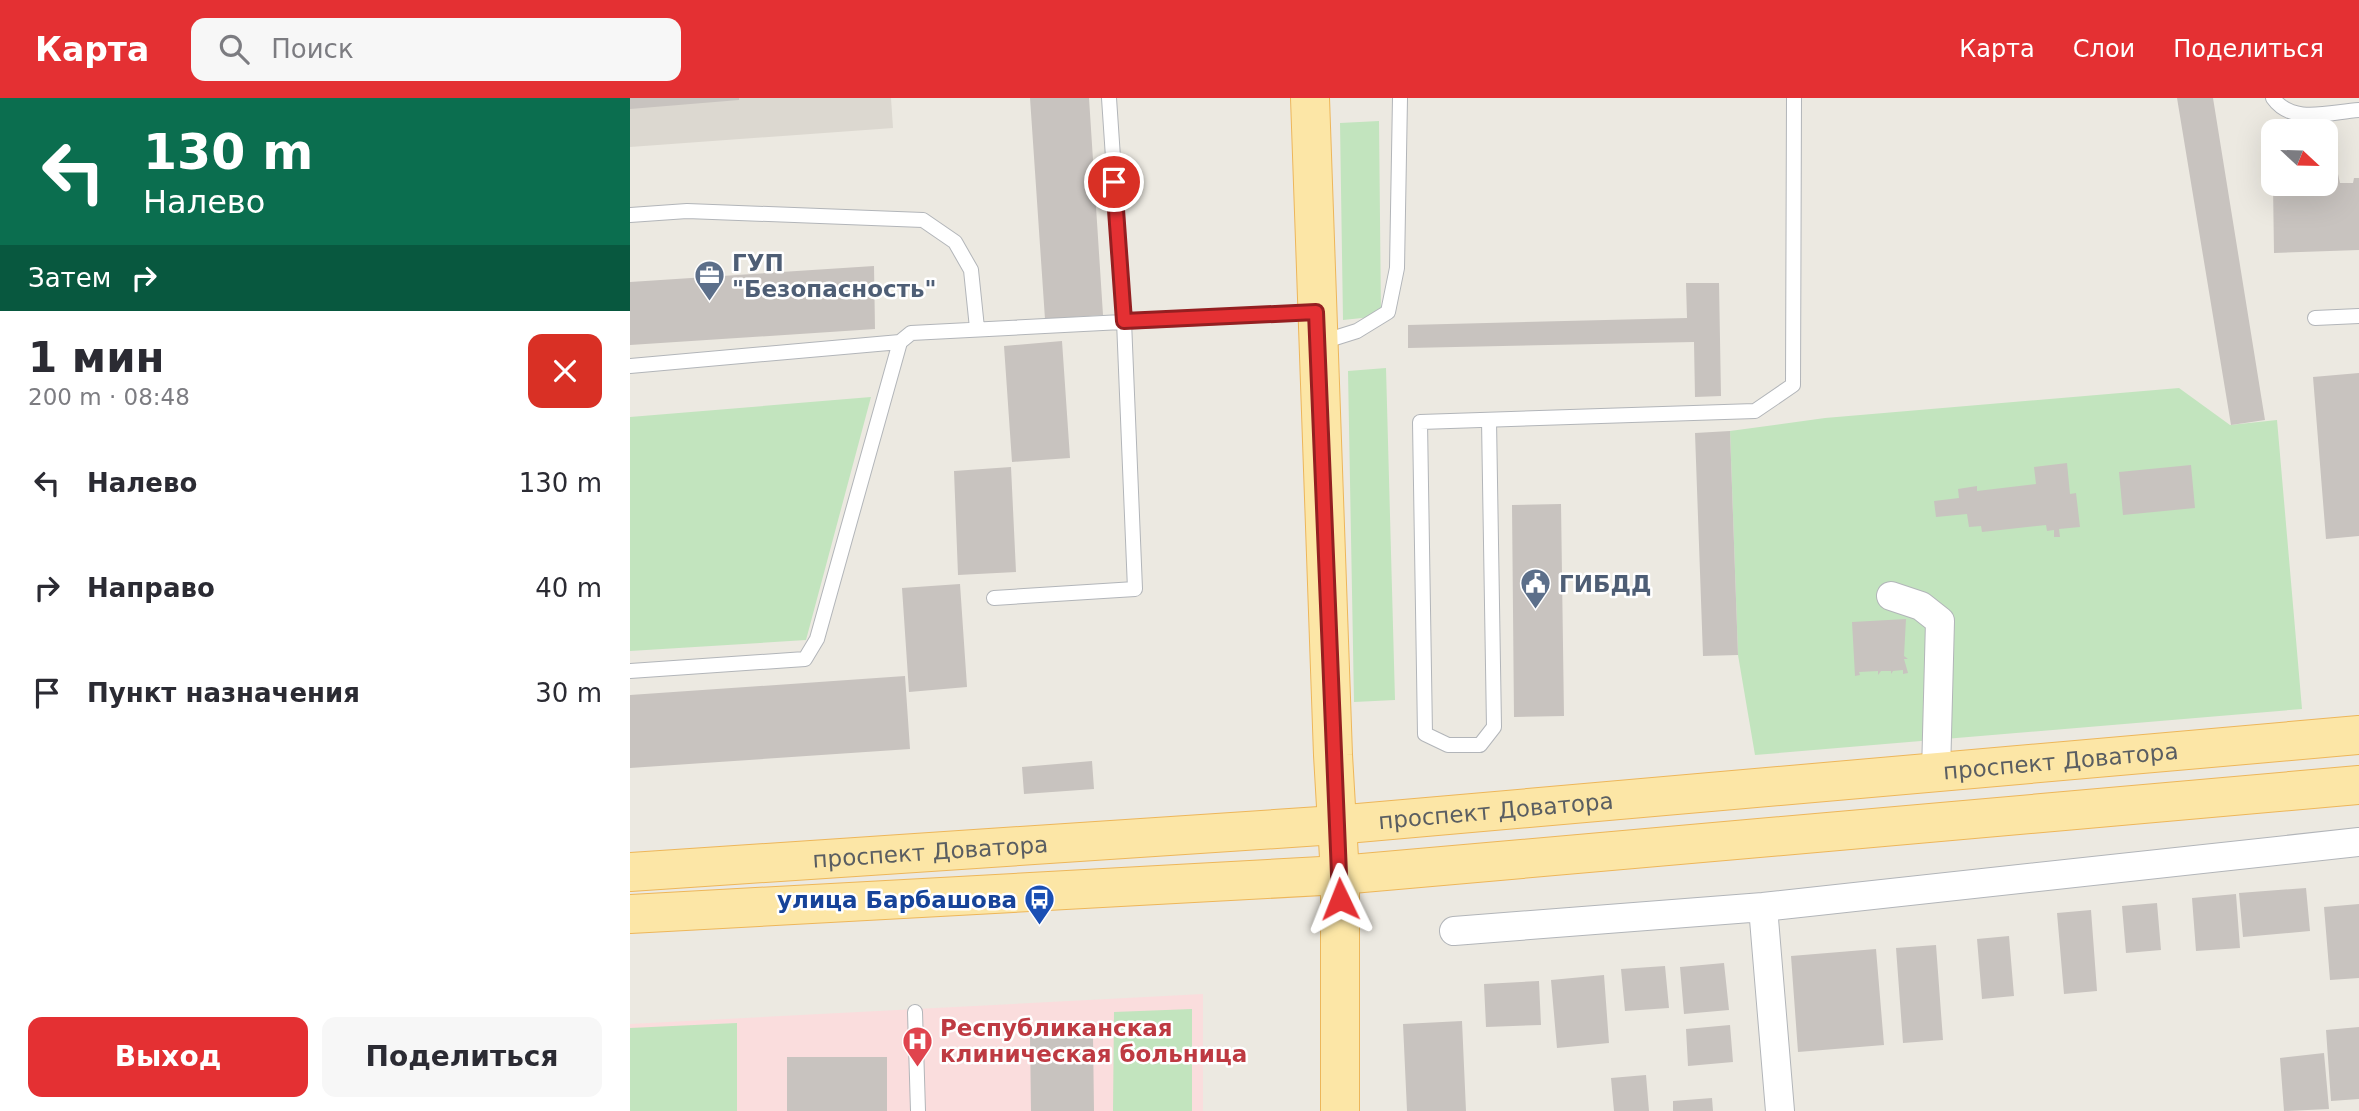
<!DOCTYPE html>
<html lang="ru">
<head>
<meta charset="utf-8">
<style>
	:root { --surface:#fff; --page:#f7f7f7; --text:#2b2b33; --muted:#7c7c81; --accent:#e43033 }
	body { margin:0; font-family:"DejaVu Sans",sans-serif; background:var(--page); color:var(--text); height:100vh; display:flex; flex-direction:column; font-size:26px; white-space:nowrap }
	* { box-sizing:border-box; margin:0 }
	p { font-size:23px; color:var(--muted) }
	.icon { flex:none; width:38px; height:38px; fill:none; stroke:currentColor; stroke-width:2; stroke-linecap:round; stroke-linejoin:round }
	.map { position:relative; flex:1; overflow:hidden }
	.panel { display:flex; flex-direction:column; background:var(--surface); width:630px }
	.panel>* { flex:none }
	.banner { background:#0b6e4f; color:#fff; overflow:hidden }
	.needle { width:46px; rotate:112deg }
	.controls { position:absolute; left:1631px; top:21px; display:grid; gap:14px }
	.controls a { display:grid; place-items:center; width:77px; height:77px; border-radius:14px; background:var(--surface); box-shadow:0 7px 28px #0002; font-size:35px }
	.pin { position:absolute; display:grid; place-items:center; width:60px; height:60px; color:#fff; margin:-30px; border:4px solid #fff; border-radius:50%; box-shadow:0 2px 7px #0007 }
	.me { position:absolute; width:77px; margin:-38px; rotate:358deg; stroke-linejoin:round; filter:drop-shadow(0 0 5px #0008) }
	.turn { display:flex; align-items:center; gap:24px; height:147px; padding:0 28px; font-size:32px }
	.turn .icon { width:91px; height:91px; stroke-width:2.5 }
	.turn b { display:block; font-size:49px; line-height:60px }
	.then { display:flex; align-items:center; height:66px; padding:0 28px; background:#0003; gap:14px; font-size:26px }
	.round { display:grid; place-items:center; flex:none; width:74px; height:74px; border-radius:14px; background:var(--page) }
	.headline { display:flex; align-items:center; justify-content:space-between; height:119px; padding:0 28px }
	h1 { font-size:42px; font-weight:800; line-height:52px }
	.primary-button { display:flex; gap:14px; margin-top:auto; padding:14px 28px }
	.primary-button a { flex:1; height:80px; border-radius:14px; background:var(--accent); color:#fff; font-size:28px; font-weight:800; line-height:80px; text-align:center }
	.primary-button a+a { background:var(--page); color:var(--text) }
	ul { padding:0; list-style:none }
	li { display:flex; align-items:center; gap:21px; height:105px; padding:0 28px }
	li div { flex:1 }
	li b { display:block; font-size:26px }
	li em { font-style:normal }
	header { display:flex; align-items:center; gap:42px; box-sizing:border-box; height:98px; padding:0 35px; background:var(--accent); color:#fff }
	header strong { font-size:33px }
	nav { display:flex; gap:38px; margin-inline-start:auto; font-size:24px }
	.search { width:490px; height:63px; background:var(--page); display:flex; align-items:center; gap:18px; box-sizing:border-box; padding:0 24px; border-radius:14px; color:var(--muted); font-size:26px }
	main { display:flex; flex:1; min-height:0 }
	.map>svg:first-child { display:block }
</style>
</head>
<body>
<header>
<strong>Карта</strong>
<div class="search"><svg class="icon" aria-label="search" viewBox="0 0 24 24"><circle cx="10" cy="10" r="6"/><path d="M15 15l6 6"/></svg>Поиск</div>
<nav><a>Карта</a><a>Слои</a><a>Поделиться</a></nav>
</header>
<main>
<section class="panel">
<div class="banner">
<div class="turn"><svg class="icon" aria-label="left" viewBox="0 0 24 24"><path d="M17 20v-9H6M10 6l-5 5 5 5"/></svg><div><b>130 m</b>Налево</div></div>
<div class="then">Затем<svg class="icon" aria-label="right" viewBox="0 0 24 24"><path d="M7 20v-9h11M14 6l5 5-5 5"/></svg></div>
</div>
<div class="headline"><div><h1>1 мин</h1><p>200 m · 08:48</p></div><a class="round" style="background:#d93025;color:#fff"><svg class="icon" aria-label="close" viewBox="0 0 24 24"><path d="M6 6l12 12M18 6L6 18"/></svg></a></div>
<ul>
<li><svg class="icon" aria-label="left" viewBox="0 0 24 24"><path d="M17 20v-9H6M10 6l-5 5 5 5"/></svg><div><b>Налево</b></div><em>130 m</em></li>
<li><svg class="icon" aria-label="right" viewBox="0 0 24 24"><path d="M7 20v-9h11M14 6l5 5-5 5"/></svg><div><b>Направо</b></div><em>40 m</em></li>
<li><svg class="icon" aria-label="arrive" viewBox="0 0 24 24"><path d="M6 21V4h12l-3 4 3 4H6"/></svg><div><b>Пункт назначения</b></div><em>30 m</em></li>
</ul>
<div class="primary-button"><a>Выход</a><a>Поделиться</a></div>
</section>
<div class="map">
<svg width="1729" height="1013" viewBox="0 0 1729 1013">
	<rect width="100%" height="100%" fill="#ece9e1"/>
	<path fill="#dcd8d0" d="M0 0H261L263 30 0 49Z"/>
	<path fill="#fadddd" d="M573 896V1013H0V926Z"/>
	<path fill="#c2e4be" d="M749 23 751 218 713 222 710 25Z
		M756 270 765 602 724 604 718 273Z
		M1549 290 1600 327 1647 322 1672 611 1125 657 1108 557 1100 333 1195 320Z
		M241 299 176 542 0 553V319Z
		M562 911V1013H483L484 914Z
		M107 925V1013H0V930Z"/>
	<path fill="#c8c3bf" d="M0 0H109V2L0 11Z
		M400 0H459L473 217 415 221Z
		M1547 0H1583L1635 322 1601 327Z
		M1708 76 1710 85H1723L1724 80H1729V152L1644 155 1643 87 1708 85Z
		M244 168 245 231 0 247V184Z
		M1056 185H1089L1091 298 1065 299 1064 244 778 250V227L1057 220Z
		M432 243 440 360 382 364 374 248Z
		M1729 275V438L1696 441 1683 279Z
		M1100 333 1108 557 1073 558 1065 335Z
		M1437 365 1440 396 1446 395 1450 429 1429 431 1430 439H1424V432L1417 433 1416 427 1352 434 1351 428 1339 429 1337 416 1306 419 1304 403 1329 400 1328 391 1347 388V393L1406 386 1404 369Z
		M1561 367 1565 410 1493 417 1489 374Z
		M381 369 386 474 328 477 324 373Z
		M931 406 934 618 884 619 882 407Z
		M330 486 337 589 279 594 272 490Z
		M1276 521 1274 558 1278 561H1274L1278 575 1273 576V572L1263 573 1261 576V573H1251L1248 577V573L1229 574 1230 577 1225 578 1222 524Z
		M275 578 280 651 0 670V597Z
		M462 663 464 691 394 696 392 669Z
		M1676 790 1680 833 1613 839 1609 795Z
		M1606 796 1610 850 1566 853 1562 800Z
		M1527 805 1531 852 1496 855 1492 808Z
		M1729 806V880L1700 882 1694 809Z
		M1461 812 1467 893 1434 896 1427 815Z
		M1379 838 1384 898 1352 901 1347 841Z
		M1306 847 1313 942 1273 945 1266 850Z
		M1246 851 1254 947 1168 954 1161 858Z
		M1094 865 1099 912 1054 916 1050 869Z
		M1035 868 1039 910 995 913 991 871Z
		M974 877 979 945 927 950 921 882Z
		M909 883 911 927 856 929 854 886Z
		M832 923 836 1013H777L773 926Z
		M1100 927 1103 964 1058 968 1056 931Z
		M1729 929V1001L1701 1003 1696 932Z
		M463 938 464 1013H401L400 939Z
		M1694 955 1699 1011 1654 1013 1650 960Z
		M157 959H257V1013H157Z
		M1016 977 1019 1013H984L981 980Z
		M1082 1000 1083 1013H1043V1003Z"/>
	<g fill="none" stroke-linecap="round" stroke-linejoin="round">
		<defs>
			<path id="lane" d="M1643 0C1662 27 1699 14 1729 12
				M0 117 57 113 293 122 325 144 341 172 347 230
				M1685 220 1729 218
				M692 244 727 233 758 214 767 170 770 0
				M0 268 270 244
				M859 322 864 629 850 647H818L795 636 790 324 1125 313 1163 287 1164 0
				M364 500 505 491 494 223 479 0
				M0 573 175 561 187 541 270 244 281 235 685 214
				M285 914 288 1013"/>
			<path id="street" d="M1261 498 1291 508 1310 523 1306 675
				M1133 809 1150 1013
				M824 833 1133 809 1729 744"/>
			<g id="primary">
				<path d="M680 0 703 657 710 777V1013"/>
				<path id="s1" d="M0 774 705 727 1729 637"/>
				<path d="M0 816 710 777 1729 687"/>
			</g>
		</defs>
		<use href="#lane" stroke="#b2b5b9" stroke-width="16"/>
		<use href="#street" stroke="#b2b5b9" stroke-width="30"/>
		<use href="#primary" stroke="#edb65a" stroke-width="40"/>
		<use href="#lane" stroke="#fff" stroke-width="14"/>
		<use href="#street" stroke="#fff" stroke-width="28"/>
		<use href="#primary" stroke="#fce6a6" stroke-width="38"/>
	</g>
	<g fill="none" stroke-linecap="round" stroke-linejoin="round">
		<defs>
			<path id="route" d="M484 84 494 223 686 214 710 801"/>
		</defs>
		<use href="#route" stroke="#941f21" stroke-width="18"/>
		<use href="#route" stroke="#e43033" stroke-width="12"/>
	</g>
	<defs>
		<symbol id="office-pin" viewBox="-11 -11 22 30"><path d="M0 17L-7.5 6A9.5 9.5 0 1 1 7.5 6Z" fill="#5c6f8a" stroke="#fff"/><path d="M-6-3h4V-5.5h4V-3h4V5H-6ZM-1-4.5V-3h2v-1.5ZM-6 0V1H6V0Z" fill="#fff"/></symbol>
		<symbol id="civic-pin" viewBox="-11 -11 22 30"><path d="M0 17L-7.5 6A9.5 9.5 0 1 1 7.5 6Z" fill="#5c6f8a" stroke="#fff"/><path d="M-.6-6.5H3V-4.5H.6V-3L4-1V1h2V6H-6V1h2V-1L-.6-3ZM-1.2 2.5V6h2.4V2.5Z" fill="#fff"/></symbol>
		<symbol id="bus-pin" viewBox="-11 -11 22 30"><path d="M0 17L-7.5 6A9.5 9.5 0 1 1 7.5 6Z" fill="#1a4fb4" stroke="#fff"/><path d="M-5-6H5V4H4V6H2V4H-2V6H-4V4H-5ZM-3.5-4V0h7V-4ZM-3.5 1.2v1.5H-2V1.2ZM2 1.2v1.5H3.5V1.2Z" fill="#fff"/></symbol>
		<symbol id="hospital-pin" viewBox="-11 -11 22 30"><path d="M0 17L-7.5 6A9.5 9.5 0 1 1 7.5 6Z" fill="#e0444e" stroke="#fff"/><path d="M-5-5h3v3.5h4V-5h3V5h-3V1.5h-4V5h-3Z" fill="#fff"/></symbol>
	</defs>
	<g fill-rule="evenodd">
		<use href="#office-pin" x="62" y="160" width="35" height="47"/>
		<use href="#civic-pin" x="888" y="468" width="35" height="47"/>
		<use href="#bus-pin" x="392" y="784" width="35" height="47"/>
		<use href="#hospital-pin" x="270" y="926" width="35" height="47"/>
	</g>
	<g text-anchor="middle" stroke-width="5" stroke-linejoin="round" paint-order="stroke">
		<g font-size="23" font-weight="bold" fill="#4e5e75" stroke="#fff" text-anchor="start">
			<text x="102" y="173">ГУП<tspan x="102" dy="26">"Безопасность"</tspan></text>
			<text x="929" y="494">ГИБДД</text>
		</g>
		<g font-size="23" fill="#5a5e62" stroke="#fff">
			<text dy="8" stroke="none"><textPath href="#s1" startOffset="1435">проспект Доватора</textPath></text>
			<text dy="8" stroke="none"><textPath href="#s1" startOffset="868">проспект Доватора</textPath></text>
			<text dy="8" stroke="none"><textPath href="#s1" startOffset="301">проспект Доватора</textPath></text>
		</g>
		<g font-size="23" font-weight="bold" fill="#164399" stroke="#fff" text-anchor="end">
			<text x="387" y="810">улица Барбашова</text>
		</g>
		<g font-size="23" font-weight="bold" fill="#be3a42" stroke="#fff" text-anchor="start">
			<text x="310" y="938">Республиканская<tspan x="310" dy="26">клиническая больница</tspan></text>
		</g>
	</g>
</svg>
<div class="controls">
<a><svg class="needle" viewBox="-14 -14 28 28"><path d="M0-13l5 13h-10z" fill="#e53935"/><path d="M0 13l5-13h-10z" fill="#7c7c81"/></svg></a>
</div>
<div class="pin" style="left:484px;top:84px;background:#d93025"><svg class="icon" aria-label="arrive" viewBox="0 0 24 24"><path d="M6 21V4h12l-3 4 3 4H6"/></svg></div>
<svg class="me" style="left:710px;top:801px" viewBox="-20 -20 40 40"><path d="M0-17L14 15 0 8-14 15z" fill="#e43033" stroke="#fff" stroke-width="4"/></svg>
</div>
</main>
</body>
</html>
